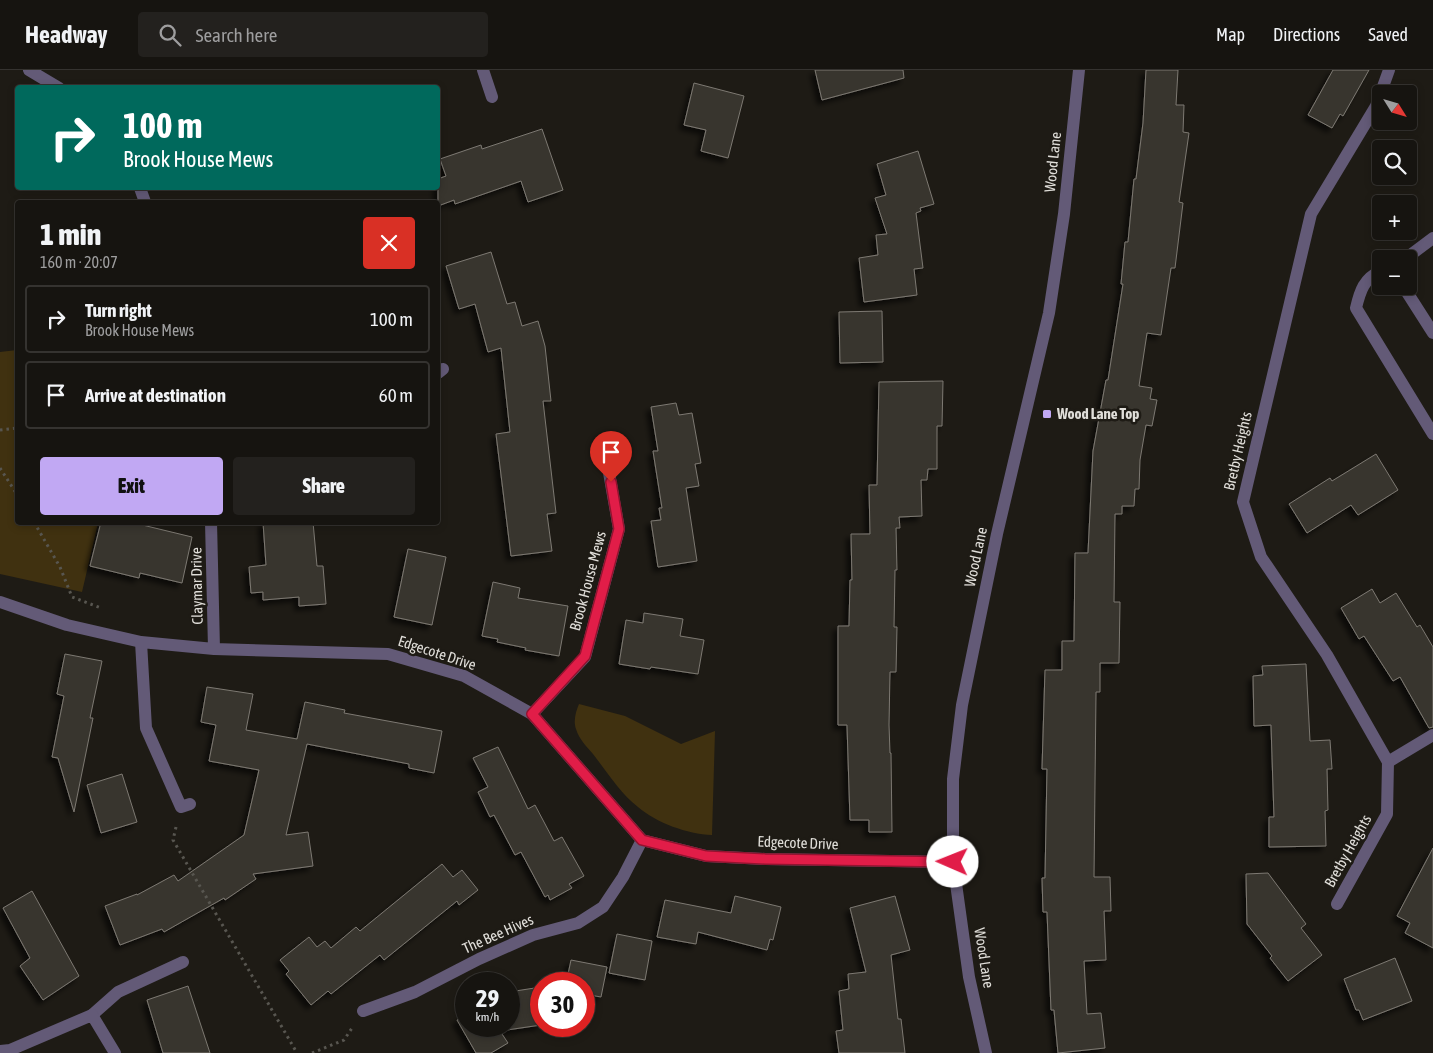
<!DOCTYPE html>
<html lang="en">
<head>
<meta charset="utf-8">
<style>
	:root { --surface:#161410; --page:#23211e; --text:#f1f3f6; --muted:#9e9e9f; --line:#353330; --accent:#c1a8f3 }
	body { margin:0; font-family:"Asap Condensed",sans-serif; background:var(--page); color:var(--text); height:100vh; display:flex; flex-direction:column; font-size:19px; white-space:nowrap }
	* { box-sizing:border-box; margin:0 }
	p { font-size:16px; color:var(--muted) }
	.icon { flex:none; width:28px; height:28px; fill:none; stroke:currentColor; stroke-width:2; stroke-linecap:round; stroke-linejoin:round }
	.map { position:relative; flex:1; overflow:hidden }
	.drawer { position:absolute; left:15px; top:130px; width:425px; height:325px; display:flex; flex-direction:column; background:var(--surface); border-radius:5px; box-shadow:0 2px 8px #0003,0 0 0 1px var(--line) }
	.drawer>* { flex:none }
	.guide { position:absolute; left:15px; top:15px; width:425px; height:105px; border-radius:5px; box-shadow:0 2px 8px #0003,0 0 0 1px var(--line); background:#00695c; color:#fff; overflow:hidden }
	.needle { width:32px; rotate:127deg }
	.fabs { position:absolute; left:1372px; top:15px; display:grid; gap:10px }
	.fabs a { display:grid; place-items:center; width:45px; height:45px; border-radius:5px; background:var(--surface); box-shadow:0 2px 8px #0003,0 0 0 1px var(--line); font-size:25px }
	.speed { position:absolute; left:455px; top:902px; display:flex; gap:10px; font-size:25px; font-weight:700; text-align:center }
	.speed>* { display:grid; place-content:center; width:65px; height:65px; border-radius:50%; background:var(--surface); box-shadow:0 2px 8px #0003,0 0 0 1px var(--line); line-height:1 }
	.speed small { font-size:12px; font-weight:400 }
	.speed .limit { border:8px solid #d22; background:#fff; color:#111 }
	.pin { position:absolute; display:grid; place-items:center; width:42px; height:42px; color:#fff; margin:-51px -21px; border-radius:50% 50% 50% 0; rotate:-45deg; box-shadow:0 0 5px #0007 }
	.pin .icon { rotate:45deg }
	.me { position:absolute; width:55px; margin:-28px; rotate:271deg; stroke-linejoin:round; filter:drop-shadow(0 0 4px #0008) }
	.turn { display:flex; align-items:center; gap:18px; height:105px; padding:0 25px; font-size:22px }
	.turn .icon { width:65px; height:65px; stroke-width:2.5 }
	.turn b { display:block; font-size:35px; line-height:42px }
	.round { display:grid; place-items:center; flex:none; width:52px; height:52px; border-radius:5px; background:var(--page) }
	.summary { display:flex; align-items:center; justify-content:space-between; height:85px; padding:0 25px }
	h1 { font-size:30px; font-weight:800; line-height:38px }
	.primary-button { display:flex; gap:10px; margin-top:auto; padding:10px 25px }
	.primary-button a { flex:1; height:58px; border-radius:5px; background:var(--accent); color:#111; font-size:20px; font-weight:800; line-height:58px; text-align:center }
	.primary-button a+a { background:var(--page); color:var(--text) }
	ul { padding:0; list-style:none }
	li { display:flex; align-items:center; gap:15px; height:68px; margin:0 10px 8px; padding:0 15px; border:2px solid var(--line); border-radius:5px }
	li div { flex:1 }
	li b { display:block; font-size:19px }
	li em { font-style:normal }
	header { display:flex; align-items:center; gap:30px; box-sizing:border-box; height:70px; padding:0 25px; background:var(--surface); border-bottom:1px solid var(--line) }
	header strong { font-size:24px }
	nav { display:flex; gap:28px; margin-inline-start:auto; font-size:18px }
	.search { width:350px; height:45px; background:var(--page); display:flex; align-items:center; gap:12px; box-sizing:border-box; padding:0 18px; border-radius:5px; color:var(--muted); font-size:19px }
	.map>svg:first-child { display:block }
</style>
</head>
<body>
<header>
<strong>Headway</strong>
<div class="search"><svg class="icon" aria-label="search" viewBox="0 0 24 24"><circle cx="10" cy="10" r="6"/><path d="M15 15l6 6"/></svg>Search here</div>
<nav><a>Map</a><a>Directions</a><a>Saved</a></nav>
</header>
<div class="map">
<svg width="1433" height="983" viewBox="0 0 1433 983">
	<defs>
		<filter id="shadow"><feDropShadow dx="-4.5" dy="4.5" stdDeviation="2.5" flood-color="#0009"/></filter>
	</defs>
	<rect width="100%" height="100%" fill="#1e1b15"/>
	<path fill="#403110" d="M17 280 18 452 98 453 82 522 0 504V282Z
		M579 634 625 646 681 674 715 661 712 765C687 764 657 753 638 737 620 723 607 702 593 684 587 677 579 669 576 659 573 651 576 641 579 634Z"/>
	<path fill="#38352e" stroke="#7d7972" filter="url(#shadow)" d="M815 0H903L904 8 822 30Z
		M1146 0H1178L1176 35H1184L1183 62 1189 63 1179 132 1183 133 1175 198H1171L1161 265 1147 263 1139 316 1152 318 1150 329 1157 330 1152 356 1146 355 1140 390 1139 419H1135L1134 436H1122V444H1115L1114 532H1120L1119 593H1100V622H1096L1094 807H1110L1111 841H1104L1106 890 1084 891 1087 944 1101 943 1105 978 1058 983 1054 940H1051L1047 842H1043L1042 808H1045L1047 699H1042L1045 600H1062V571H1074L1075 483H1088L1093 381 1106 310H1108L1123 214H1121L1125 172H1128L1134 109H1136L1143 53Z
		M1333 0H1369L1343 46 1340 44 1332 58 1308 45Z
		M694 13 744 26 728 88 701 81 706 60 684 55Z
		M542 59 563 120 528 132 521 111 455 134 454 130 438 136V109L446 106 440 89 481 75 482 79Z
		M918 81 934 134 920 138 921 141 916 143 923 198 914 199 917 225 864 232 859 188 878 185 876 165 887 164 875 128 886 125 877 94Z
		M491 182 507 234 515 232 522 256 538 251 545 276 551 331H543L556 443 547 444 552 481 511 486 496 364 510 362 501 278 488 282 475 234 459 239 446 196Z
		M882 241 883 292 840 293 839 242Z
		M943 311 942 356H937V399H928L927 410H921L922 446 899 447 900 458H896L897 500H895L894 557H897L896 602H890L889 655 890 683H891L892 762H869V750H850L847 655H838V556H849L850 510H852L851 464H870L869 415H877L879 312Z
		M676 333 679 345 692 343 701 393 695 394 699 416 686 418 697 491 658 497 651 451 661 450 659 438H662L653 381H658L651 337Z
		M1376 384 1398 420 1358 445 1351 435 1307 463 1289 434 1330 408 1332 411Z
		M101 452H130L192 467 182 513 140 503 139 508 90 496Z
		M263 452H313L317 496H323L326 534 299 536V527L263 530V522L251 523 249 497 266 495Z
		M408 479 446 487 432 555 394 547Z
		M493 512 520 518 518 528 568 536 559 586 525 580 526 578 497 572 498 569 482 566Z
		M1372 519 1380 533 1396 523 1417 557 1420 555 1433 577V657L1429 658 1400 607 1393 611 1364 566 1359 569 1341 538Z
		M644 543 683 549 680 566 704 570 698 604 651 597 650 599 619 594 626 550 643 553Z
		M65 584 102 591 90 648H93L74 742 58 688 52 687 64 626 57 624Z
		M1306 594 1310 671 1330 670 1332 699H1327L1328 740 1325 741 1326 776 1269 777V747H1274L1271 655 1254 656 1253 606 1263 605 1262 596Z
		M207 617 253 624 246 660 297 669 305 632 345 640 344 643 442 661 434 703 409 698V694L307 674 286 765 308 762 313 796 253 804 256 809 225 830 224 828 164 862 162 859 120 875 105 836 137 824V825L174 805 178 811 244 765 259 700 209 691 216 655 201 652Z
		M498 677 528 739 535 735 554 771 562 767 584 806 569 814 572 818 550 830 548 825 545 827 521 782 515 785 494 745 490 747 478 722 488 717 473 688Z
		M122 704 137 752 101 763 87 715Z
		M1433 778V878L1405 863 1410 853 1397 846Z
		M442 794 453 807 462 800 478 820 459 835 457 831 384 890 380 885 331 924 328 921 311 935 286 904 289 901 280 890 309 867 317 877 325 871 331 878 356 857 360 861Z
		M1268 803 1306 854 1301 858 1322 885 1288 911 1270 888 1272 886 1247 854 1246 804Z
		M32 821 79 906 43 930 20 896 30 888 3 838Z
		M735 826 781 837 773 870 770 869 767 880 698 862 696 874 657 867 665 830 731 843Z
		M895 826 910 880 891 885 898 949H901L905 983H839L836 961 843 960 839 921 849 919 848 904 866 902 850 838Z
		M617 864 652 871 645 910 609 903Z
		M1395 888 1412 931 1363 950 1359 940H1356L1344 909Z
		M571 890 607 897 601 927 590 925 588 935H584V914H566Z
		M188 916 210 983H163L147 930Z
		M541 917V955L500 961 508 973 491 983H476L457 950 466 945V956H509V922Z"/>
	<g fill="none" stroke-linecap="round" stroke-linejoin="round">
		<path stroke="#585650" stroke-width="3" stroke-dasharray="2.5 4" stroke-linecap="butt" d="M0 360 18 358
			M0 398 18 426
			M34 452 60 497 72 527 101 538
			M176 757 173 770 297 983
			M312 983 344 970 352 958"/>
		<path stroke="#635a77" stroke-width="12" d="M1405 189 1433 168
			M1381 201C1364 208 1360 221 1356 238L1433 364
			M1403 216 1433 263
			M1388 692 1433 665
			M92 945 118 922 183 892"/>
		<path stroke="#635a77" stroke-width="12" d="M29 0 59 18
			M483 0 492 27
			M140 118 145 132
			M438 303 443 299
			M211 452 214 579
			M0 532 67 555 141 572 214 579 388 584 464 606 532 644 642 770 706 786 765 789 953 792
			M141 572 146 658 181 737 190 734
			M532 644 585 587 619 459 608 397
			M1337 834 1387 744 1388 692 1327 585 1261 487 1243 432 1311 144 1376 36 1389 0
			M363 941 415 922 479 889 533 865 578 853 603 837 623 807 642 770
			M0 981 10 980 92 945 115 983"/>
		<path stroke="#635a77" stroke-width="12" d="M986 983 969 907 953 792V709L962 635 997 464 1049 243 1064 144 1079 0"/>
	</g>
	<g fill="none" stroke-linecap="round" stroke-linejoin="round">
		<defs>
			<path id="route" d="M611 412 619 459 585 586 532 644 642 770 706 786 765 789 953 792"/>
		</defs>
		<use href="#route" stroke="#92132f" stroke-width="12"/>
		<use href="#route" stroke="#e11d48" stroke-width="9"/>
	</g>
	<rect fill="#c1a8f3" stroke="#1e1b15" stroke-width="2" x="1042" y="339" width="10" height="10" rx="2.5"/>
	<g text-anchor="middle" stroke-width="5" stroke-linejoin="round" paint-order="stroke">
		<g font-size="15" fill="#e0ded9" stroke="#1e1b15">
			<text transform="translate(1053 92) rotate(-84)" y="5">Wood Lane</text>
			<text transform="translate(1238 381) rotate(-77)" y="5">Bretby Heights</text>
			<text transform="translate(976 487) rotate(-78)" y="5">Wood Lane</text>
			<text transform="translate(588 511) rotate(-75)" y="5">Brook House Mews</text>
			<text transform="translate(197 516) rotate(-91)" y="5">Claymar Drive</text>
			<text transform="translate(437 583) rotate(18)" y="5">Edgecote Drive</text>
			<text transform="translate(798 773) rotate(2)" y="5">Edgecote Drive</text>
			<text transform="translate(1348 781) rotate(-61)" y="5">Bretby Heights</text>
			<text transform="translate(498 864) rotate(-24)" y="5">The Bee Hives</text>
			<text transform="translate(984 888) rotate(81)" y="5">Wood Lane</text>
		</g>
		<g font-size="15" font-weight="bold" fill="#e0ded9" stroke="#1e1b15" text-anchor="start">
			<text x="1057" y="349">Wood Lane Top</text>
		</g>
	</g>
</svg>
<div class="fabs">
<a><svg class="needle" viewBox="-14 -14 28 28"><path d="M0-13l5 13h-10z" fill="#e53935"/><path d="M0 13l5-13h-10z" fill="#9e9e9f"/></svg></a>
<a><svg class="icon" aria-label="search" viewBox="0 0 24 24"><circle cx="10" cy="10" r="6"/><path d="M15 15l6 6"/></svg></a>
<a>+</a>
<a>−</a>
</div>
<div class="speed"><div>29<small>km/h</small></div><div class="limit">30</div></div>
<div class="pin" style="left:611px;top:412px;background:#d93025"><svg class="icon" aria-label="arrive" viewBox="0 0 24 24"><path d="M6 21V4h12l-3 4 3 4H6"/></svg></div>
<svg class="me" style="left:953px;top:792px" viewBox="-20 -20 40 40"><circle r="19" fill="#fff"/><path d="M0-13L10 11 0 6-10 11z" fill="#e11d48"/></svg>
<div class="guide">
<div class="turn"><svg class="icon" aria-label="right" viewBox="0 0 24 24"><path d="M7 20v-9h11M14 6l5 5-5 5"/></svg><div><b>100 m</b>Brook House Mews</div></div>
</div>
<section class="drawer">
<div class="summary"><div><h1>1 min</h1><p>160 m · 20:07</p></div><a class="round" style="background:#d93025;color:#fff"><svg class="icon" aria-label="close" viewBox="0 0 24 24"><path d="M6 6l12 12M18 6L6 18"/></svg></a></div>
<ul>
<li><svg class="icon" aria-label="right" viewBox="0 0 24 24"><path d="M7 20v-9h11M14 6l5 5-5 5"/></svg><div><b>Turn right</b><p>Brook House Mews</p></div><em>100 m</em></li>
<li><svg class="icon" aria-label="arrive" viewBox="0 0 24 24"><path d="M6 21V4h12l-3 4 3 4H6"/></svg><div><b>Arrive at destination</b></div><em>60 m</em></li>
</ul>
<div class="primary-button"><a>Exit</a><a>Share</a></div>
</section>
</div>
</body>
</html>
